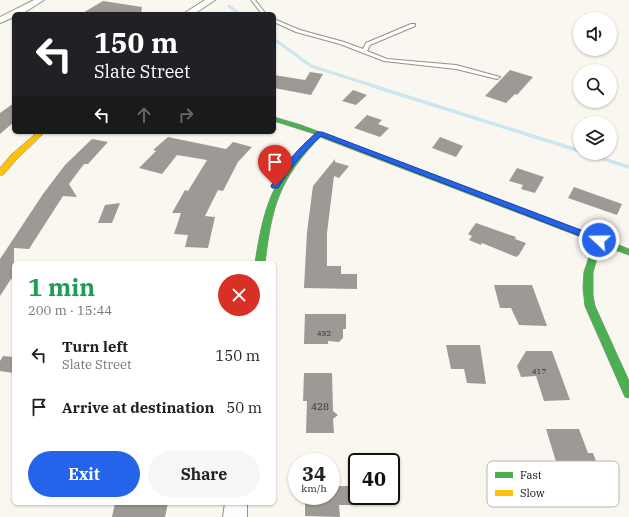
<!DOCTYPE html>
<html lang="en">
<head>
<meta charset="utf-8">
<style>
	:root { --surface:#fff; --page:#f6f6f6; --text:#222; --muted:#767676; --accent:#2563eb }
	body { margin:0; font-family:"IBM Plex Serif",serif; background:var(--page); color:var(--text); height:100vh; display:flex; flex-direction:column; font-size:15px; white-space:nowrap }
	* { box-sizing:border-box; margin:0 }
	p { font-size:13px; color:var(--muted) }
	.icon { flex:none; width:22px; height:22px; fill:none; stroke:currentColor; stroke-width:2; stroke-linecap:round; stroke-linejoin:round }
	.map { position:relative; flex:1; overflow:hidden }
	.panel { position:absolute; left:12px; top:261px; width:264px; height:244px; display:flex; flex-direction:column; background:var(--surface); border-radius:6px; box-shadow:0 1px 3px #0004 }
	.panel>* { flex:none }
	.guide { position:absolute; left:12px; top:12px; width:264px; height:122px; border-radius:6px; box-shadow:0 1px 3px #0004; background:#202124; color:#fff; overflow:hidden }
	.controls { position:absolute; left:573px; top:12px; display:grid; gap:8px }
	.controls a { display:grid; place-items:center; width:44px; height:44px; border-radius:50%; background:var(--surface); box-shadow:0 1px 3px #0004; font-size:20px }
	.speed { position:absolute; left:288px; top:453px; display:flex; gap:8px; font-size:20px; font-weight:700; text-align:center }
	.speed>* { display:grid; place-content:center; width:52px; height:52px; border-radius:50%; background:var(--surface); box-shadow:0 1px 3px #0004; line-height:1 }
	.speed small { font-size:10px; font-weight:400 }
	.speed .limit { border:2px solid #111; border-radius:6px; background:#fff; color:#111 }
	.pin { position:absolute; display:grid; place-items:center; width:34px; height:34px; color:#fff; margin:-41px -17px; border-radius:50% 50% 50% 0; rotate:-45deg; box-shadow:0 0 4px #0007 }
	.pin .icon { rotate:45deg }
	.me { position:absolute; width:44px; margin:-22px; rotate:291deg; stroke-linejoin:round; filter:drop-shadow(0 0 3px #0008) }
	.turn { display:flex; align-items:center; gap:14px; height:84px; padding:0 16px; font-size:18px }
	.turn .icon { width:52px; height:52px; stroke-width:2.5 }
	.turn b { display:block; font-size:28px; line-height:34px }
	.lanes { display:flex; align-items:center; height:38px; padding:0 16px; background:#0003; justify-content:center; gap:20px; direction:ltr }
	.lanes .off { opacity:.35 }
	.round { display:grid; place-items:center; flex:none; width:42px; height:42px; border-radius:21px; background:var(--page) }
	.headline { display:flex; align-items:center; justify-content:space-between; height:68px; padding:0 16px }
	h1 { font-size:24px; font-weight:700; line-height:30px; color:#1e9e55 }
	.button { display:flex; gap:8px; margin-top:auto; padding:8px 16px }
	.button a { flex:1; height:46px; border-radius:24px; background:var(--accent); color:#fff; font-size:16px; font-weight:700; line-height:46px; text-align:center }
	.button a+a { background:var(--page); color:var(--text) }
	ul { padding:0; list-style:none }
	li { display:flex; align-items:center; gap:12px; height:52px; padding:0 16px }
	li div { flex:1 }
	li b { display:block; font-size:15px }
	li em { font-style:normal }
	.map>svg:first-child { display:block }
</style>
</head>
<body>
<div class="map">
<svg width="629" height="517" viewBox="0 0 629 517">
	<rect width="100%" height="100%" fill="#faf7f0"/>
	<g fill="none" stroke-linecap="round" stroke-linejoin="round">
		<path stroke="#cbe6ef" stroke-width="3" d="M229 6 240 14
			M274 39 311 66 377 87"/>
		<path stroke="#cbe6ef" stroke-width="3.5" d="M373 86 580 151
			M585 153 629 167"/>
	</g>
	<path fill="#9d9a96" d="M103 1 142 7 141 14H81Z
		M510 70 533 77 517 95 515 94 506 103 485 96Z
		M310 72 323 74 311 95 274 88V75L305 80Z
		M353 90 367 95 356 105 342 101Z
		M14 103V122L0 134V113Z
		M367 115 382 120 378 124 389 128 380 137 354 128Z
		M168 137 226 149 233 142 252 147 238 162 223 191 218 190 205 216 215 217 208 248 185 247 188 235 174 234 181 213H172L185 190 188 191 207 160 177 155 162 174 139 168 156 151 153 150Z
		M440 137 463 146 456 157 432 148Z
		M92 139 108 142 88 164H84L69 184 77 197 63 196 29 249 14 248V279H11L0 296V259L43 194 65 165Z
		M335 159V162L349 166 339 178 334 176 327 233V266H341V274H357V289L304 288 307 232 313 186Z
		M517 168 544 177 535 193 521 189 523 185 509 181Z
		M574 187 622 204 617 215 568 198Z
		M120 203 112 223H98L105 205Z
		M476 223 516 237 515 239 526 243 519 255 516 257 482 243 481 245 469 240 472 236 468 234Z
		M494 285H532L547 326 519 325 511 308H500Z
		M305 314H346V329H343V338L339 342 328 341V344H304Z
		M446 345H480L486 384 467 383 464 369H451Z
		M526 351H552L570 400 544 401 536 376 521 377 517 366Z
		M3 356 14 357V373L0 371V361Z
		M304 373H332L333 411 338 415 333 419 334 433H306L307 401H303Z
		M546 429H579L588 453H593L605 485H600L607 504H569L566 495 562 492 560 484 562 481Z
		M331 486H355L356 505H339L340 517 305 516V496H331Z
		M115 503H168L165 517H112Z"/>
	<g fill="none" stroke-linecap="round" stroke-linejoin="round">
		<defs>
			<path id="lane" d="M251 0H255L266 14H262Z
				M274 19 300 30 344 42 363 49 366 43 411 24H415V26L370 45 367 51 387 59 456 65 500 77 497 79 456 69 384 61 340 44 296 32 274 22Z"/>
			<path id="street" d="M34 0H44L22 14H14V17L0 23V17Z
				M205 0H215L194 14H183Z
				M225 503H247V517H223Z"/>
			<path id="fast" d="M274 117 301 125 629 249V255L601 245 593 272V296L595 306 629 381V398L625 397 585 306 583 288 584 272 594 242 320 137C279 180 272 205 265 263H255C264 204 273 178 315 134L274 121Z"/>
			<path id="slow" d="M38 132H45L17 159 3 175H0V168L11 155Z"/>
		</defs>
		<use href="#lane" stroke="#93928f" stroke-width="2"/>
		<use href="#street" stroke="#93928f" stroke-width="2"/>
		<use href="#fast" stroke="#8a8885" stroke-width="1"/>
		<use href="#slow" stroke="#8a8885" stroke-width="1"/>
		<use href="#lane" fill="#fefefd" fill-rule="evenodd"/>
		<use href="#street" fill="#fefefd" fill-rule="evenodd"/>
		<use href="#fast" fill="#4caf50" fill-rule="evenodd"/>
		<use href="#slow" fill="#ffc107" fill-rule="evenodd"/>
	</g>
	<path fill="#2563eb" stroke="#184099" d="M317 132H322L602 238 604 240 602 242H596L321 136C303 152 290 168 278 188H272L271 186C283 165 299 148 317 132Z"/>
	<g text-anchor="middle" stroke-width="4" stroke-linejoin="round" paint-order="stroke">
		<g font-size="8" fill="#30302e">
			<text x="324" y="336">432</text>
			<text x="539" y="374">417</text>
		</g>
		<g font-size="10" fill="#30302e">
			<text x="320" y="410">428</text>
		</g>
	</g>
	<rect x="487" y="461" width="132" height="46" rx="6" fill="#fff" stroke="#b6b6b6" stroke-width="1"/>
	<rect x="495" y="472" width="18" height="6" fill="#4caf50"/>
	<rect x="495" y="490" width="18" height="6" fill="#ffc107"/>
	<g font-size="11" fill="#0c0c0c">
		<text x="520" y="479">Fast</text>
		<text x="520" y="497">Slow</text>
	</g>
</svg>
<div class="controls">
<a><svg class="icon" aria-label="sound" viewBox="0 0 24 24"><path d="M4 9h4l5-4v14l-5-4H4zM17 9q2 3 0 6"/></svg></a>
<a><svg class="icon" aria-label="search" viewBox="0 0 24 24"><circle cx="10" cy="10" r="6"/><path d="M15 15l6 6"/></svg></a>
<a><svg class="icon" aria-label="layers" viewBox="0 0 24 24"><path d="M12 4l9 5-9 5-9-5zM3 14l9 5 9-5"/></svg></a>
</div>
<div class="speed"><div>34<small>km/h</small></div><div class="limit">40</div></div>
<div class="pin" style="left:275px;top:186px;background:#d93025"><svg class="icon" aria-label="arrive" viewBox="0 0 24 24"><path d="M6 21V4h12l-3 4 3 4H6"/></svg></div>
<svg class="me" style="left:599px;top:240px" viewBox="-20 -20 40 40"><circle r="17" fill="#2563eb" stroke="#fff" stroke-width="3"/><path d="M0-11L8 9 0 5-8 9z" fill="#fff"/></svg>
<div class="guide">
<div class="turn"><svg class="icon" aria-label="left" viewBox="0 0 24 24"><path d="M17 20v-9H6M10 6l-5 5 5 5"/></svg><div><b>150 m</b>Slate Street</div></div>
<div class="lanes"><svg class="icon" aria-label="left" viewBox="0 0 24 24"><path d="M17 20v-9H6M10 6l-5 5 5 5"/></svg><svg class="icon off" aria-label="ahead" viewBox="0 0 24 24"><path d="M12 20V5M6 11l6-6 6 6"/></svg><svg class="icon off" aria-label="right" viewBox="0 0 24 24"><path d="M7 20v-9h11M14 6l5 5-5 5"/></svg></div>
</div>
<section class="panel">
<div class="headline"><div><h1>1 min</h1><p>200 m · 15:44</p></div><a class="round" style="background:#d93025;color:#fff"><svg class="icon" aria-label="close" viewBox="0 0 24 24"><path d="M6 6l12 12M18 6L6 18"/></svg></a></div>
<ul>
<li><svg class="icon" aria-label="left" viewBox="0 0 24 24"><path d="M17 20v-9H6M10 6l-5 5 5 5"/></svg><div><b>Turn left</b><p>Slate Street</p></div><em>150 m</em></li>
<li><svg class="icon" aria-label="arrive" viewBox="0 0 24 24"><path d="M6 21V4h12l-3 4 3 4H6"/></svg><div><b>Arrive at destination</b></div><em>50 m</em></li>
</ul>
<div class="button"><a>Exit</a><a>Share</a></div>
</section>
</div>
</body>
</html>
